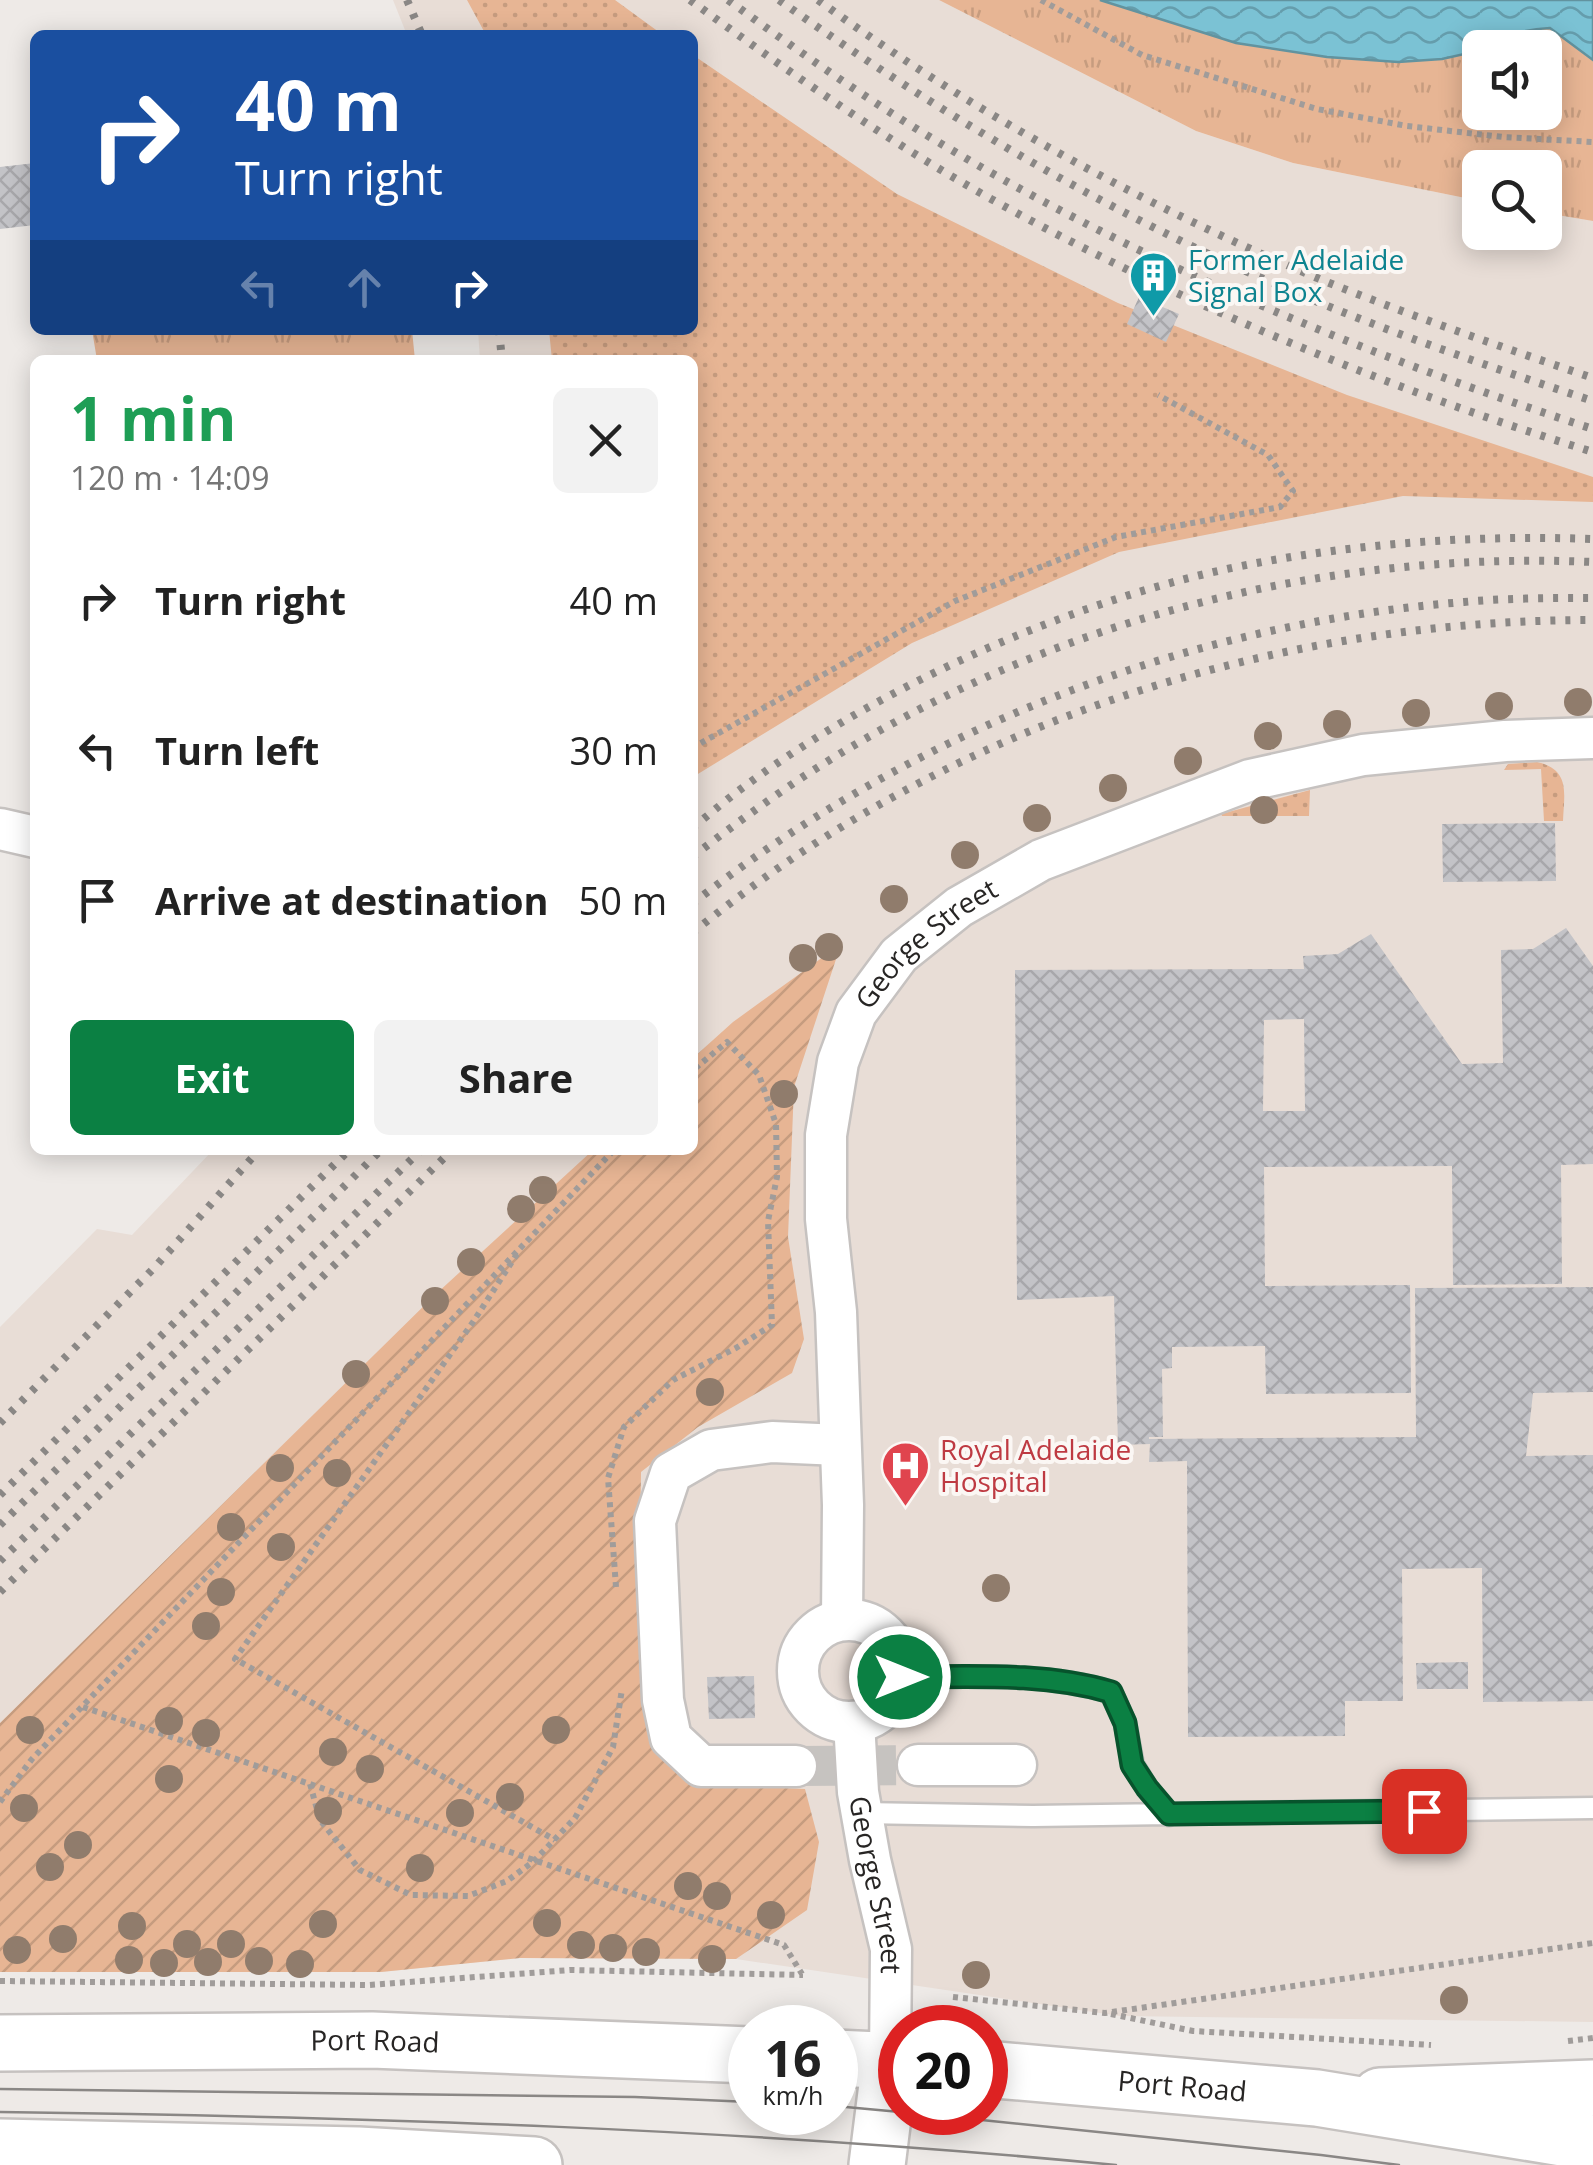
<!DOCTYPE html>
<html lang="en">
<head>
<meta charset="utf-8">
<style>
	:root { --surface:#fff; --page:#f2f2f2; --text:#222; --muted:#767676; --accent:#0b8043 }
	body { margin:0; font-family:"Open Sans",sans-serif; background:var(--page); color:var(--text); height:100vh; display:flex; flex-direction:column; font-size:38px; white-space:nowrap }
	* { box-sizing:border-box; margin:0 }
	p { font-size:32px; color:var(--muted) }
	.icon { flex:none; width:55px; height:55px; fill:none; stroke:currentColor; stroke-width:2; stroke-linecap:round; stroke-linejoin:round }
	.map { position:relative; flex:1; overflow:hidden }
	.drawer { position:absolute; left:30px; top:355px; width:668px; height:800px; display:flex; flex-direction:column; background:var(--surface); border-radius:15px; box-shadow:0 5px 25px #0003 }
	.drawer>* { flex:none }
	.hud { position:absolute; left:30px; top:30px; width:668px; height:305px; border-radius:15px; box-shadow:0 5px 25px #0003; background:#1a4fa0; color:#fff; overflow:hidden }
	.buttons { position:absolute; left:1462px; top:30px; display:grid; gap:20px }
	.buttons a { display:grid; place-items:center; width:100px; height:100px; border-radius:15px; background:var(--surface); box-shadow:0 5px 25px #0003; font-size:50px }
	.speed { position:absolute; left:728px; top:2005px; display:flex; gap:20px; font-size:50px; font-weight:700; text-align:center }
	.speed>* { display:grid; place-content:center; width:130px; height:130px; border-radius:50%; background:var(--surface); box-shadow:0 5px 25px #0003; line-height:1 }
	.speed small { font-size:25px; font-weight:400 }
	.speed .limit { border:15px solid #d22; background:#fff; color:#111 }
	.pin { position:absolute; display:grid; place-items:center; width:85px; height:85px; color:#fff; margin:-42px; border-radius:20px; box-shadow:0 5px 15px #0006 }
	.me { position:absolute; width:110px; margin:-55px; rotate:90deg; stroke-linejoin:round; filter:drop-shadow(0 0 8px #0008) }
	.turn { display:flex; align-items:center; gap:35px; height:210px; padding:0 40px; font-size:45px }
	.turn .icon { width:130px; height:130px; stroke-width:2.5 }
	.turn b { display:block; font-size:70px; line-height:85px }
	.lanes { display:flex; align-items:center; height:95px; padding:0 40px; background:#0003; justify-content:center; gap:50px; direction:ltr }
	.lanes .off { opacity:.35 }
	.round { display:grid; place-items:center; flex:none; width:105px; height:105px; border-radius:15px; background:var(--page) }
	.overview { display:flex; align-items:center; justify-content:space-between; height:170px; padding:0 40px }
	h1 { font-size:60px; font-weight:700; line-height:75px; color:#1e9e55 }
	.cta { display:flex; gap:20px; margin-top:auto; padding:20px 40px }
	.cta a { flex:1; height:115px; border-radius:15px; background:var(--accent); color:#fff; font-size:40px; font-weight:700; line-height:115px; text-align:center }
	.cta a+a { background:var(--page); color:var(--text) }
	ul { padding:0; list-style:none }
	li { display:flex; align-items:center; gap:30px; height:150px; padding:0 40px }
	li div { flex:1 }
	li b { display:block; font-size:38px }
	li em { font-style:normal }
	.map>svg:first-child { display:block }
</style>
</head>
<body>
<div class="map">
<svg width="1593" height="2165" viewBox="0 0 1593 2165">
	<defs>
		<pattern id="grass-dots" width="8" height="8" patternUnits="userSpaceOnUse" patternTransform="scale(2.5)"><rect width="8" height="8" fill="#e7b594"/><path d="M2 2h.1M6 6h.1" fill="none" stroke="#c69c7f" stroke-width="1.8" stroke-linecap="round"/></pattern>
		<pattern id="park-tufts" width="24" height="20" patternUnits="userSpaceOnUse" patternTransform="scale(2.5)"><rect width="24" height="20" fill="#e7b594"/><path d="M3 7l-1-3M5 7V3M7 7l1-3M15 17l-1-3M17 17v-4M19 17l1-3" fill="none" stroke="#c69c7f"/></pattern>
		<pattern id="garden-furrows" width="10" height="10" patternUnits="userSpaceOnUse" patternTransform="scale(2.5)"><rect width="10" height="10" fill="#e7b594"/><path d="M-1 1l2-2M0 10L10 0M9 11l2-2" fill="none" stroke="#c69c7f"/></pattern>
		<pattern id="water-waves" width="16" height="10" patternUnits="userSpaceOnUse" patternTransform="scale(2.5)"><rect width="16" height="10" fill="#7bc2d4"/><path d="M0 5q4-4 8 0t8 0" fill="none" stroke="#659dac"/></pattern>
		<pattern id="building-cross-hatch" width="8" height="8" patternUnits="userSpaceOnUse" patternTransform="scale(2.5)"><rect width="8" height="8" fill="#c3c3c7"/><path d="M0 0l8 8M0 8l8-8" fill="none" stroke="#a8a7ab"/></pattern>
	</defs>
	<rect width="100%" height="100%" fill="#eeeae7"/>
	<path fill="#e8ddd6" d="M393 0H939L1196 131 1293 163 1480 201V232H1545V213L1593 221V2022L1120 2016 736 1959 520 1958 381 1972H0V1327L97 1229 132 1235 213 1150H692V360H480L478 330H692V35H407Z"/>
	<path fill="url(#grass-dots)" d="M467 0H615L663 35H486Z
		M693 55 897 194 1118 303 1347 395 1593 477V502L1403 496 1119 552 912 643 693 777 692 360H552L549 330H692Z
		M1537 762C1571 770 1564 793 1563 821H1544L1541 769 1504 770 1508 764Z
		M1310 790 1309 816H1222L1221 814Z"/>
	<path fill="url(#park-tufts)" fill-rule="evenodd" d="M939 0H1593V221L1545 213V168H1480V201L1293 163 1196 131ZM1480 48H1545V112H1480Z
		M92 330H412L415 360H97Z"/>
	<path fill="url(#garden-furrows)" d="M841 944 794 1087 788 1237 804 1339 792 1373 698 1427 641 1472 639 1634 650 1745 695 1784 805 1789 819 1842 807 1910 736 1959 520 1958 381 1972H0V1723L436 1294 593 1150H692L693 1058 733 1022Z"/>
	<path fill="url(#water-waves)" stroke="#62939f" stroke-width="2.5" d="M1100 0H1593V60L1550 28C1535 29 1519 31 1505 37 1496 41 1490 46 1480 48L1478 51 1442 59 1398 62 1327 57 1236 43Z"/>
	<path fill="url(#building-cross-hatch)" fill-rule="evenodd" d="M35 163V225L0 229V167Z
		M1139 297 1179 314 1166 342 1127 324Z
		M1555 823 1556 881 1443 882 1442 824Z
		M1566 928 1593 966V1164L1561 1165 1562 1284 1453 1285 1452 1166 1264 1167 1265 1286 1410 1285 1411 1393 1266 1394 1265 1346 1172 1347V1368L1162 1369 1163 1437H1149V1439L1416 1437 1415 1288 1593 1287V1392L1533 1393 1526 1456 1593 1455V1701L1483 1702 1482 1568 1402 1569 1403 1701H1345V1736L1188 1737 1187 1461 1149 1462 1150 1444 1118 1445 1114 1296 1017 1300 1015 970 1304 969 1303 956 1338 954 1371 934 1462 1064 1503 1063 1501 950 1533 949ZM1304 1019 1305 1111H1263L1264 1020Z
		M1468 1662V1689H1417L1416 1663Z
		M754 1676 755 1718 709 1719 707 1677Z"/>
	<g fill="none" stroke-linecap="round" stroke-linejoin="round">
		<path stroke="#c6c3c0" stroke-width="40" stroke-dasharray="40 20" stroke-linecap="butt" d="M796 1766 918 1765"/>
		<defs>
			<path id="service" d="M900 1677C970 1677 1043 1672 1111 1692L1125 1723 1133 1765 1147 1788 1169 1815
				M862 1813 1033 1816 1593 1808"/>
			<g id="minor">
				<path d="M0 829 35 837"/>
				<path id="s1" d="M842 1620 843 1505 836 1312 826 1219V1135L838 1062 856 1013 899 955 959 907 1041 860 1250 780 1363 755 1505 741 1593 738"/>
				<circle cx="849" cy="1671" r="51"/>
				<path id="s2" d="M854 1722 858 1792 870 1860 891 1949 890 2061"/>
				<path d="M918 1765H1016"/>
				<path d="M796 1766H701L671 1738 663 1700 655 1521 671 1473 711 1450 772 1442 840 1445"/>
			</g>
			<path id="secondary" d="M1380 2096 1593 2088"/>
			<g id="primary">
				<path id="s3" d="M0 2043 372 2040 750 2055"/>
				<path d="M835 2058 900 2061"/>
				<path id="s4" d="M985 2069 1317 2098 1593 2143"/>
				<path d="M0 2147 358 2155 534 2165"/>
				<path d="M877 2165 890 2061"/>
			</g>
		</defs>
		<use href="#service" stroke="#c6c2c0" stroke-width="25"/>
		<use href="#minor" stroke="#c6c2c0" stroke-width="45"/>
		<use href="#secondary" stroke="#c6c2c0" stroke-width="60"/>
		<use href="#primary" stroke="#c6c2c0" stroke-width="60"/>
		<path stroke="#a09c9a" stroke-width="6" stroke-dasharray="5 5" stroke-linecap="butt" d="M1041 0 1142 55 1317 109 1407 126 1503 137 1593 142
			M692 748 955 601 1116 537 1280 507 1293 491 1268 455 1158 395
			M517 1254 473 1322 235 1659 555 1840
			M616 1587 608 1478 624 1427 673 1380 736 1348 772 1325 768 1221 777 1177 776 1124 759 1075 727 1042 692 1071
			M83 1707 784 1945 802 1974
			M310 1784 320 1820 360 1870 411 1895 468 1896 507 1881 534 1861 575 1818 613 1747 622 1689
			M0 1802 32 1759 614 1150
			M0 1981 369 1985 570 1970 803 1975
			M953 1997 1105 2013 1593 1943
			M1111 2014 1193 2031 1431 2045
			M1568 2041 1593 2038"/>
		<use href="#service" stroke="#fff" stroke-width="20"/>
		<use href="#minor" stroke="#fff" stroke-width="40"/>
		<use href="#secondary" stroke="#fff" stroke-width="55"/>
		<use href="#primary" stroke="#fff" stroke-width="55"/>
		<path stroke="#8a8785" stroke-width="2.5" d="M0 2089 635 2097 750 2102
			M835 2106 900 2112
			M0 2112C373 2117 745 2129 1116 2165
			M904 2112 1321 2155 1399 2165"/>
		<path stroke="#8a8785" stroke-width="8" stroke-dasharray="5 10" stroke-linecap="butt" d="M407 0 422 35
			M690 0C794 76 900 150 1013 211 1198 311 1393 390 1593 452
			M728 0C802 54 876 106 955 152 1156 270 1372 357 1593 429
			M779 0C928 106 1084 199 1252 274 1362 323 1478 363 1593 401
			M818 0C973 113 1145 206 1322 280 1411 316 1502 347 1593 378
			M499 330 502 360
			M692 828C710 814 727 799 745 786 887 681 1089 593 1262 562 1372 542 1482 535 1593 539
			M692 857C730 828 769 799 809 773 1042 623 1316 550 1593 562
			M692 904C912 731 1185 624 1464 602 1507 598 1550 598 1593 598
			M692 933C726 906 760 880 796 856 1031 699 1312 620 1593 620
			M0 1423 155 1267 259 1150
			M0 1495 349 1150
			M0 1525 381 1150
			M0 1561 421 1150
			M0 1592 452 1150"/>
	</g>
	<g fill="#907c6c">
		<circle cx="1578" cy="702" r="14"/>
		<circle cx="1499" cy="706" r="14"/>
		<circle cx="1416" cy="713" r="14"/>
		<circle cx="1337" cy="724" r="14"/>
		<circle cx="1268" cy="736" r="14"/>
		<circle cx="1188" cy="761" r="14"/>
		<circle cx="1113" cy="788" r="14"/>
		<circle cx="1264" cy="810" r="14"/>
		<circle cx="1037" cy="818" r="14"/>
		<circle cx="965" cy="855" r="14"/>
		<circle cx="894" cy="899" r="14"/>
		<circle cx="829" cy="947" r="14"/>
		<circle cx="803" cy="958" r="14"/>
		<circle cx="784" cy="1094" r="14"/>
		<circle cx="543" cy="1190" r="14"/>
		<circle cx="521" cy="1209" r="14"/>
		<circle cx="471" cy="1262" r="14"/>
		<circle cx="435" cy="1301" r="14"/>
		<circle cx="356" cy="1374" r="14"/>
		<circle cx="710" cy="1392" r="14"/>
		<circle cx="280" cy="1468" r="14"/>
		<circle cx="337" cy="1473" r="14"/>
		<circle cx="231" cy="1527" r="14"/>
		<circle cx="281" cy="1547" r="14"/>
		<circle cx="996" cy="1588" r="14"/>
		<circle cx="221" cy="1592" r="14"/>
		<circle cx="206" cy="1626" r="14"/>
		<circle cx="169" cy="1721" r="14"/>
		<circle cx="30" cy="1730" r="14"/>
		<circle cx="556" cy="1730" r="14"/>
		<circle cx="206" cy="1733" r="14"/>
		<circle cx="333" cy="1752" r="14"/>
		<circle cx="370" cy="1769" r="14"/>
		<circle cx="169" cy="1779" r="14"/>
		<circle cx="510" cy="1797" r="14"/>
		<circle cx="24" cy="1808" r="14"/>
		<circle cx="328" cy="1811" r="14"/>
		<circle cx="460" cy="1813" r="14"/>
		<circle cx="78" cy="1845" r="14"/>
		<circle cx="50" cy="1867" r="14"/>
		<circle cx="420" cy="1868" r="14"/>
		<circle cx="688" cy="1886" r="14"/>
		<circle cx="717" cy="1896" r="14"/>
		<circle cx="771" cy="1915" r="14"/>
		<circle cx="547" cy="1923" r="14"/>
		<circle cx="323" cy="1924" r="14"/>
		<circle cx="132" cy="1926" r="14"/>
		<circle cx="63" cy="1939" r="14"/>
		<circle cx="187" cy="1944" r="14"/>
		<circle cx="231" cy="1944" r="14"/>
		<circle cx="581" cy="1945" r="14"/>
		<circle cx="613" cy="1948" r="14"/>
		<circle cx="17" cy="1950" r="14"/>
		<circle cx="646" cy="1952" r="14"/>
		<circle cx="712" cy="1959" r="14"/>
		<circle cx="129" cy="1960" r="14"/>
		<circle cx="259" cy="1961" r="14"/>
		<circle cx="208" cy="1962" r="14"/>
		<circle cx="164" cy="1963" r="14"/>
		<circle cx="300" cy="1964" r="14"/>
		<circle cx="976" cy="1975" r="14"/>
		<circle cx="1454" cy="2000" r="14"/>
	</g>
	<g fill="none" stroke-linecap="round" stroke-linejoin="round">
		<defs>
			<path id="route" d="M900 1677C970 1677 1043 1672 1111 1692L1125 1723 1132 1765 1147 1788 1169 1814 1424 1811"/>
		</defs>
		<use href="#route" stroke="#07532c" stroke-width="25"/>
		<use href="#route" stroke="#0b8043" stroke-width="18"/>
	</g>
	<defs>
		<symbol id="building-pin" viewBox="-11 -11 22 30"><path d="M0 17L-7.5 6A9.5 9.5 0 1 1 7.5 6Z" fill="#0f9aa8" stroke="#fbf7f4"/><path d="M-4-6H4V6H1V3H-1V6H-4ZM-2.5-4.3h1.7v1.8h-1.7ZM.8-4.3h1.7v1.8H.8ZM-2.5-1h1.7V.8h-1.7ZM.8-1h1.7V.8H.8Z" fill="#fff"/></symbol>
		<symbol id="hospital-pin" viewBox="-11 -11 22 30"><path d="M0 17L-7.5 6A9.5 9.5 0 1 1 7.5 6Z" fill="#e0444e" stroke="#fbf7f4"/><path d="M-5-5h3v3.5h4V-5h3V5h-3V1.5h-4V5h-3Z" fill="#fff"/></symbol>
	</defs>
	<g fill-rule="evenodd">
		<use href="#building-pin" x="1126" y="248" width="55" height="75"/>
		<use href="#hospital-pin" x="878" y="1438" width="55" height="75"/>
	</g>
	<g text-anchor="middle" stroke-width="8" stroke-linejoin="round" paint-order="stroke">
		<g font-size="28" fill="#0d838f" stroke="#fbf7f4" text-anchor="start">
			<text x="1188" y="270">Former Adelaide<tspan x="1188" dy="32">Signal Box</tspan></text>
		</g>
		<g font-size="28" fill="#272524" stroke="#fbf7f4">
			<text dy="10" stroke="none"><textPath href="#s1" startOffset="712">George Street</textPath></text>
			<text dy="10" stroke="none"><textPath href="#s2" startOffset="165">George Street</textPath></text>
			<text dy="10" stroke="none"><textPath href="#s3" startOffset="375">Port Road</textPath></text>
			<text dy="10" stroke="none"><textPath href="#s4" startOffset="198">Port Road</textPath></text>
		</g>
		<g font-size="28" fill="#be3a42" stroke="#fbf7f4" text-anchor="start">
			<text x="940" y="1460">Royal Adelaide<tspan x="940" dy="32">Hospital</tspan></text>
		</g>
	</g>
</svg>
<div class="buttons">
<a><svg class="icon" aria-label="sound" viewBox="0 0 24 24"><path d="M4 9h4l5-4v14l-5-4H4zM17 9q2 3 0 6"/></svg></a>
<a><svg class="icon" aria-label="search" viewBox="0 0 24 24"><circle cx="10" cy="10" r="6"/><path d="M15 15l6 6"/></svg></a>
</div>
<div class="speed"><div>16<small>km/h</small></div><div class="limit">20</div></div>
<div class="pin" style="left:1424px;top:1811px;background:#d93025"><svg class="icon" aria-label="arrive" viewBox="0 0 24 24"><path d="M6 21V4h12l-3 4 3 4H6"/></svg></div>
<svg class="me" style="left:900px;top:1677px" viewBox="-20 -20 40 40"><circle r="17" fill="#0b8043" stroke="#fff" stroke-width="3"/><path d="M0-11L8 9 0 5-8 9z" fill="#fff"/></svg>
<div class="hud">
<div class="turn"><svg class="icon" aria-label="right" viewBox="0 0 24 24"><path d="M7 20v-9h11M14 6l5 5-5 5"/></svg><div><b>40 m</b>Turn right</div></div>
<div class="lanes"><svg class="icon off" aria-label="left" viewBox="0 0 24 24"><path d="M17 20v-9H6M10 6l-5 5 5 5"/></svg><svg class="icon off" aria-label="ahead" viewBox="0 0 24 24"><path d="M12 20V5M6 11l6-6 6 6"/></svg><svg class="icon" aria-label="right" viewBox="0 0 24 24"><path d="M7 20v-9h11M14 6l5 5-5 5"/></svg></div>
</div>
<section class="drawer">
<div class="overview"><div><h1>1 min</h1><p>120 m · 14:09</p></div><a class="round"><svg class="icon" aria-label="close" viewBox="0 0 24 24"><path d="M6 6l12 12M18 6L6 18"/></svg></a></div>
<ul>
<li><svg class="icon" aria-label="right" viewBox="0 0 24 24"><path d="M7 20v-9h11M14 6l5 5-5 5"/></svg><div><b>Turn right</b></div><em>40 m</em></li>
<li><svg class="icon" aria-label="left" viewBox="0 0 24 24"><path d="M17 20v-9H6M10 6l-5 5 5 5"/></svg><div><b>Turn left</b></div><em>30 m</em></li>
<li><svg class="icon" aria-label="arrive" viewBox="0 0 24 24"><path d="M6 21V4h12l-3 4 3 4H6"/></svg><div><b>Arrive at destination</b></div><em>50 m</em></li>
</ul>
<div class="cta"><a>Exit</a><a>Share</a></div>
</section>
</div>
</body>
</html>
